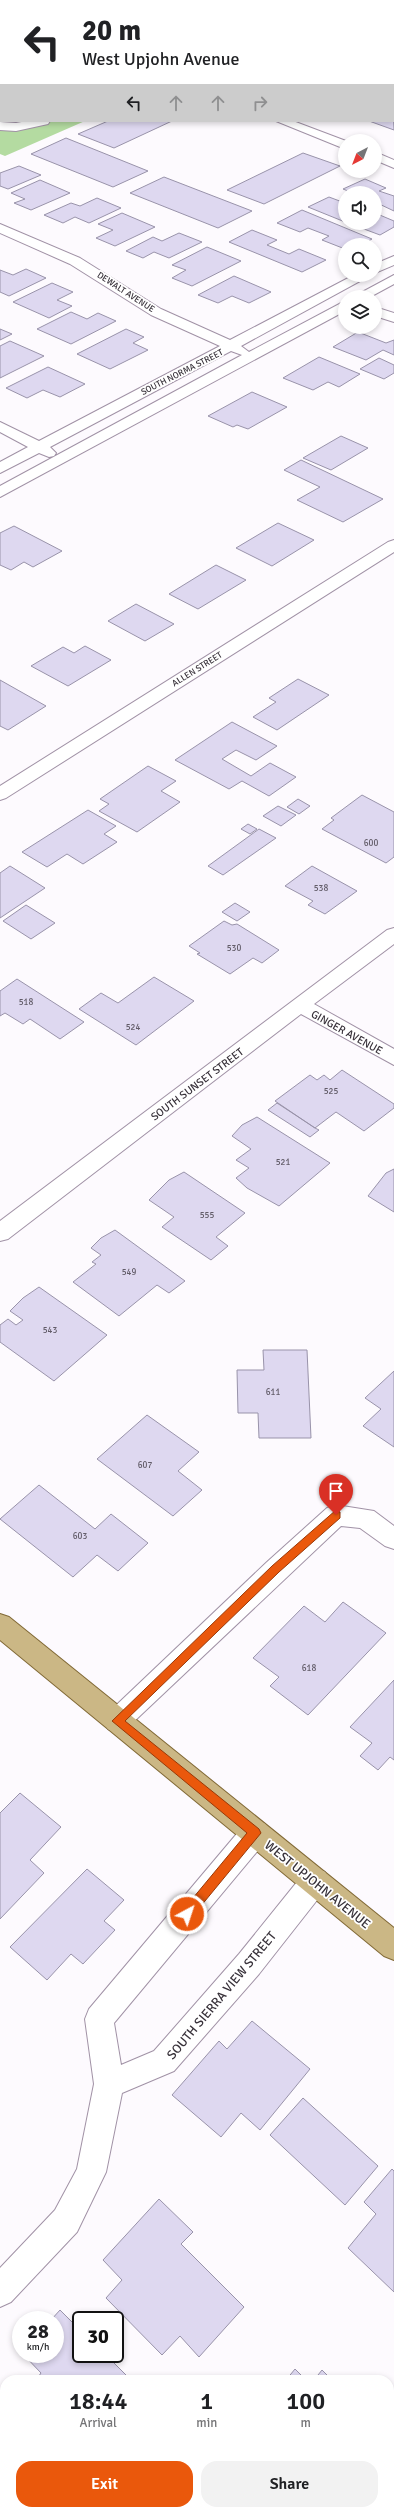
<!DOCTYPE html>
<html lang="en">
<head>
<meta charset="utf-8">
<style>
	:root { --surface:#fff; --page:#f2f2f2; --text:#202124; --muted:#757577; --accent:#ea580c }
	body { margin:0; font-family:Signika,sans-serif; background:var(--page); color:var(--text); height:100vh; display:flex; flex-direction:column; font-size:15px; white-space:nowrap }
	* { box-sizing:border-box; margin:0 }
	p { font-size:13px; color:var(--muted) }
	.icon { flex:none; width:22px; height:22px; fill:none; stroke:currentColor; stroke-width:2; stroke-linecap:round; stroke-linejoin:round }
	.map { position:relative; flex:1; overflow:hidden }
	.panel { position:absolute; left:0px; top:2375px; width:394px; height:140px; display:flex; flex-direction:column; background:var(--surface); border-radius:16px 16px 0 0; box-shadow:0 2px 6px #0003 }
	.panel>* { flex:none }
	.hud { position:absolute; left:0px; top:0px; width:394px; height:122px; box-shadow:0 2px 6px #0003; background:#fff; color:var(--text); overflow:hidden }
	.needle { width:26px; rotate:222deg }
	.tools { position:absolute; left:338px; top:134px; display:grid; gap:8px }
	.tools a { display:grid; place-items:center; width:44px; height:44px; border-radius:50%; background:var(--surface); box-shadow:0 2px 6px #0003; font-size:20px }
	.speed { position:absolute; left:12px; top:2311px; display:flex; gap:8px; font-size:20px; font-weight:700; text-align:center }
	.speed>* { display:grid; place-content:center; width:52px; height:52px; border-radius:50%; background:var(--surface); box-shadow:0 2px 6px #0003; line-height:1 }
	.speed small { font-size:10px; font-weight:400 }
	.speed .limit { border:2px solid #111; border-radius:6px; background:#fff; color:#111 }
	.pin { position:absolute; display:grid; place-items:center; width:34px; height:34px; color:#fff; margin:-41px -17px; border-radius:50% 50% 50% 0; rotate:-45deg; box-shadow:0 0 4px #0007 }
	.pin .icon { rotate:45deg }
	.me { position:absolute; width:44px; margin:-22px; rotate:40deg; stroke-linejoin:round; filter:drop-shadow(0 0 3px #0008) }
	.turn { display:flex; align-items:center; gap:14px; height:84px; padding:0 16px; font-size:18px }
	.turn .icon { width:52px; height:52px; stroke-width:2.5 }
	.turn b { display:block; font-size:28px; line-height:34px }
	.lanes { display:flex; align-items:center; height:38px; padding:0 16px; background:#0003; justify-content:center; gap:20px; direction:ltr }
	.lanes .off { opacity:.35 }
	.eta { display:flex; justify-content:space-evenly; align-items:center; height:68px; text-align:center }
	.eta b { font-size:24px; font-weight:600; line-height:28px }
	.cta { display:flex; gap:8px; margin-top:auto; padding:8px 16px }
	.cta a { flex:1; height:46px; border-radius:16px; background:var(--accent); color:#fff; font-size:16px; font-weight:600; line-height:46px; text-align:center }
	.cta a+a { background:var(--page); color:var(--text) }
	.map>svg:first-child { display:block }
</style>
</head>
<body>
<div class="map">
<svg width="394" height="2515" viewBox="0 0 394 2515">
	<rect width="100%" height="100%" fill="#fdfafe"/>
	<path fill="#b4dba1" d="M0 0H365L1 1V121H85L5 156 0 154Z"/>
	<path fill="#ded8f0" stroke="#9993aa" d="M393 109 394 130 369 121H393Z
		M108 121H172L114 148 78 134Z
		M66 138 148 171 113 187 31 154Z
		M303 153 340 166 264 204 227 190Z
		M19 166 41 175 8 189 0 186V173Z
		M164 177 252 211 218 228 130 193Z
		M365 179 386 188 379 191 394 196V211L375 202V193H353L343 189Z
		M40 180 70 193 31 210 14 203 25 199 11 193Z
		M329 197 345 203 343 209 345 210V222L308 207Z
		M97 198 121 208 89 223 75 217 63 223 44 215 71 203 80 206Z
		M302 210 372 239 361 245H345V249L322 240 329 236 308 228 300 232 277 223Z
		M122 213 155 227 115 246 96 238 113 230 98 224Z
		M375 213 394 221V227L380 235 348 223H375Z
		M252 230 277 240 267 245 289 254 299 249 326 260 302 272 229 242Z
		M179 233 202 242 169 258 154 252 143 258 126 251 153 237 162 241Z
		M207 247 241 261 192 286 172 278 186 270 172 265Z
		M26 269 46 278 9 296 0 292V270L13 275Z
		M234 276 271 292 249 303 232 296 218 303 198 295Z
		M52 283 73 292 57 300 72 306 49 318 13 302Z
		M71 312 87 319 98 313 116 321 71 344 37 329Z
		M0 329 12 334 0 340Z
		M126 329 144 337 133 343 148 350 110 369 77 354Z
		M358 332 386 343 394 340V355L383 350 366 360 333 347Z
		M10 341 44 356 0 378V346Z
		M319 357 360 374 339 387 328 382 313 390 283 378Z
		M379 358 394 365V373L384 379 360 369Z
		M48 367 85 384 60 397 43 390 27 398 6 388Z
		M252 392 287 407 248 429 237 425 233 427 208 416Z
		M341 436 368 448 331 470 303 458Z
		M301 460 383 499 343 522 297 500 320 487 284 470Z
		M278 523 314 540 272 566 236 548Z
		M14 526 62 551 33 567 24 562 11 570 0 565V533Z
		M216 565 246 580 198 609 169 594Z
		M136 604 174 624 145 641 108 621Z
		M85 646 111 660 68 686 31 666 63 647 74 653Z
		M298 679 329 695 277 730 253 717 276 702 269 698Z
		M0 680 46 706 8 730 0 726Z
		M232 722 277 746 256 760 236 750 222 759 251 776 270 763 296 777 269 796 242 781 229 789 175 760Z
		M148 766 176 781 161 791 180 802 137 832 99 811 109 804 100 799Z
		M362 795 394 812V857L386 863 322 829 334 820 331 818Z
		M298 799 310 806 299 814 287 807Z
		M278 806 296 815 281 826 263 816Z
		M88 810 116 826 104 834 117 842 83 864 67 854 47 867 22 852Z
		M248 824 257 829 250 834 241 829Z
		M259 829 276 838 223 875 208 866Z
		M10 866 45 888 0 918V873Z
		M312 866 357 891 325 914 308 905 313 901 285 886Z
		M235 903 250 912 237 921 222 912Z
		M26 905 55 923 31 939 3 921Z
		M224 921 232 925 237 924 279 950 262 963 253 958 230 974 197 954 200 953 189 946Z
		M154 977 194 1001 136 1045 79 1009 101 993 118 1003Z
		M17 979 84 1022 60 1039 30 1019 23 1024 5 1013 0 1016V991Z
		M342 1070 394 1104V1108L364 1131 336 1112 315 1128 275 1101 310 1075 317 1080 324 1075 330 1080Z
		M277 1103 315 1128 319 1130 310 1137 268 1110Z
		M257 1117 330 1163 279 1206 247 1188 236 1178 249 1168 236 1160 251 1149 232 1136 242 1125Z
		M394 1169V1212L368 1196 386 1173Z
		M184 1172 245 1213 216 1237 228 1246 211 1260 162 1227 174 1217 149 1200 169 1180Z
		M115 1230 185 1281 169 1293 157 1285 119 1316 73 1282 96 1264 92 1262 101 1255 91 1248 101 1238Z
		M39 1287 107 1335 54 1381 0 1342V1325L8 1319 16 1325 23 1320 10 1311 23 1298Z
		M263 1350H307L311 1438H259L258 1413H238L237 1370H264Z
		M394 1371V1447L363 1426 381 1409 365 1398Z
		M147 1415 199 1452 178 1471 202 1490 173 1516 97 1459Z
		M39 1485 95 1529 111 1514 148 1543 118 1571 97 1555 73 1577 0 1519Z
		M343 1602 386 1633 308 1715 270 1686 279 1677 253 1658 304 1606 325 1622Z
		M394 1680V1760L390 1757 378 1770 360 1756 372 1743 350 1727Z
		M20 1793 61 1827 30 1860 44 1873 0 1919V1813Z
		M87 1869 124 1900 104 1921 115 1930 83 1964 71 1954 47 1980 10 1947Z
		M252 2021 310 2069 260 2130 241 2113 221 2137 172 2095 219 2041 227 2049Z
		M303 2098 378 2166 345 2205 270 2135Z
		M392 2169 394 2171V2292L348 2248 376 2214 364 2202Z
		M159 2199 193 2232 181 2244 244 2307 199 2357 180 2336 162 2355 106 2298 122 2280 103 2260Z
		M60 2310 81 2331V2354H105L131 2380H36L41 2373 23 2354H55V2320H51Z
		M295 2369 306 2380H286Z
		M322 2370 332 2380H314Z
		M0 2433 5 2439V2510H62L57 2515H0Z"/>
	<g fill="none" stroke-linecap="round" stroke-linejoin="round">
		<defs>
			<path id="minor" d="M27 121H50L48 124 16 131 0 130V122L16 123Z
				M276 121H293L346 141 345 149Z
				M375 152 394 160V168L375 160Z
				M0 224 80 258 161 309 230 340 354 275H371L241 346 249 352 345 301V311L0 497V486L242 355 231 351 50 447 56 453 54 456 49 457 39 453 0 473V462L28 447 0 432V422L39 441 220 346 151 315 70 264 0 233Z
				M394 256V265L375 273V264Z
				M394 275V284L370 297H353Z
				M375 307 394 313V322L375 316Z
				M394 540V552L6 798 0 800V786L388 542Z
				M394 928V944L314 1004 394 1049V1065L301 1014 8 1239 0 1241V1221L387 930Z
				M336 1505 374 1511 394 1526V1549L385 1546 360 1528 341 1526 126 1729 117 1733 108 1729 104 1721 108 1713 267 1562 327 1508Z
				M255 1820 265 1824 269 1833 265 1842 114 2023 121 2065 154 2051 239 1954 305 1872 315 1868 325 1872 329 1881 325 1890 259 1974 174 2071 122 2093 106 2172 77 2232 11 2302 0 2307V2268L55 2210 77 2169 94 2084 85 2019 89 2009 245 1824Z"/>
			<path id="major" d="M0 1614 9 1617 394 1928V1960L384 1956 0 1640Z"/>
		</defs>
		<use href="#minor" stroke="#a192a6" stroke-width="2"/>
		<use href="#major" stroke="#816936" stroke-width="2"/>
		<use href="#minor" fill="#fff" fill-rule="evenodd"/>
		<use href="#major" fill="#cbb785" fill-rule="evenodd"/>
	</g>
	<path fill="#ea580c" stroke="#983908" d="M336 1510 340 1512V1518L279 1572 125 1721 259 1829 261 1833 191 1918 187 1919 181 1914 183 1910 247 1833 112 1721 272 1566Z"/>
	<g text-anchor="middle" stroke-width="3.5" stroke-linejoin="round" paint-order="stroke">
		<g font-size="9" fill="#38323a" stroke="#fff">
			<text transform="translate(126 292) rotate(33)" y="3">DEWALT AVENUE</text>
			<text transform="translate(182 372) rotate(-27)" y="3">SOUTH NORMA STREET</text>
			<text transform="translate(197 669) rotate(-32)" y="3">ALLEN STREET</text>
		</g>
		<g font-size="9" fill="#625c68">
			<text x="371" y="846">600</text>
			<text x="321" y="891">538</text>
			<text x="234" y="951">530</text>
			<text x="26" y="1005">518</text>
			<text x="133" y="1030">524</text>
			<text x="331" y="1094">525</text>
			<text x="283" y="1165">521</text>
			<text x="207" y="1218">555</text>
			<text x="129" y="1275">549</text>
			<text x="50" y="1333">543</text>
			<text x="273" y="1395">611</text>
			<text x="145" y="1468">607</text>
			<text x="80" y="1539">603</text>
			<text x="309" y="1671">618</text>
		</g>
		<g font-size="11" fill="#38323a" stroke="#fff">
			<text transform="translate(347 1032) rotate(29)" y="4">GINGER AVENUE</text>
			<text transform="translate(197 1084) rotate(-37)" y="4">SOUTH SUNSET STREET</text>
		</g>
		<g font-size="13" fill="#38323a" stroke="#fff">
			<text transform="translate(318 1884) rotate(39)" y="5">WEST UPJOHN AVENUE</text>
			<text transform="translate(221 1995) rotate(-50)" y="5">SOUTH SIERRA VIEW STREET</text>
		</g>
	</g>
</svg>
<div class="tools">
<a><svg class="needle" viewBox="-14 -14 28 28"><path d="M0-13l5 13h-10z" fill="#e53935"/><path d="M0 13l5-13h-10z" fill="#757577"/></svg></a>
<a><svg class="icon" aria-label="sound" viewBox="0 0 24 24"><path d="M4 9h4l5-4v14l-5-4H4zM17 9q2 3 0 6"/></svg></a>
<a><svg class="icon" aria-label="search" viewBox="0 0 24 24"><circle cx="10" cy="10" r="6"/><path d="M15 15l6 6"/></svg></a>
<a><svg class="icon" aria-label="layers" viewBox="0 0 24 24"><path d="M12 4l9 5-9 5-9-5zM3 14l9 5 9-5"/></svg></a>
</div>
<div class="speed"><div>28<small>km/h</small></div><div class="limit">30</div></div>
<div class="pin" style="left:336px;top:1515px;background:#d93025"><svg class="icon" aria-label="arrive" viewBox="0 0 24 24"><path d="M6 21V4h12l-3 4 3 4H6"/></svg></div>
<svg class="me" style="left:187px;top:1914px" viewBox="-20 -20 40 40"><circle r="17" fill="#ea580c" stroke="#fff" stroke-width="3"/><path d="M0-11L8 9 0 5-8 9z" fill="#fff"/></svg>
<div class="hud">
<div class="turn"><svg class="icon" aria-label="left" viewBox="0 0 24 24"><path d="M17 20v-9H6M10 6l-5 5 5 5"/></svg><div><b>20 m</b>West Upjohn Avenue</div></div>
<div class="lanes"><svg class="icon" aria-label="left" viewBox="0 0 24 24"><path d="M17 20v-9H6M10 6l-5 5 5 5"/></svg><svg class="icon off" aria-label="ahead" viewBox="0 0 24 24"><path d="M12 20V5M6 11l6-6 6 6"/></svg><svg class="icon off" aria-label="ahead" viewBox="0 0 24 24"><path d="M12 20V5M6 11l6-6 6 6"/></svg><svg class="icon off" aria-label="right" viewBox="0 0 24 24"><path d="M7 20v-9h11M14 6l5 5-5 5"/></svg></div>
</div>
<section class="panel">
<div class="eta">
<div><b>18:44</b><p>Arrival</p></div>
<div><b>1</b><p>min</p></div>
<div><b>100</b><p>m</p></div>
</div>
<div class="cta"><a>Exit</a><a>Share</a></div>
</section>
</div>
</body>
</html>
